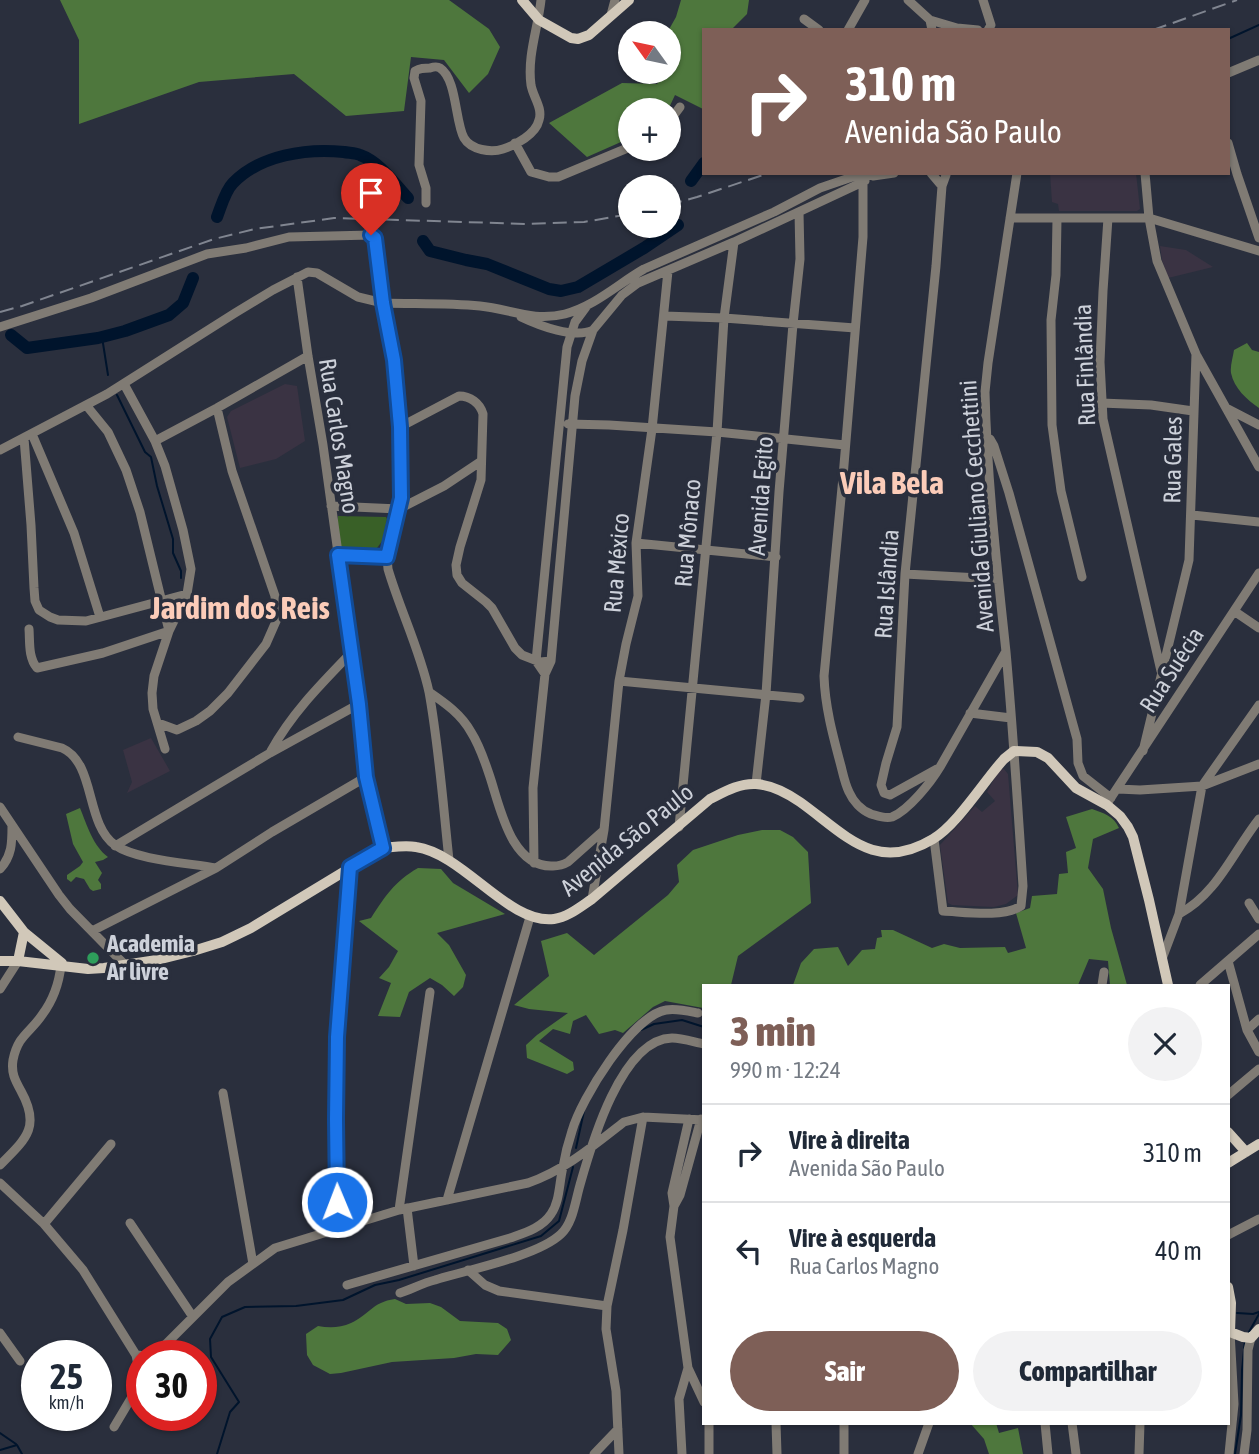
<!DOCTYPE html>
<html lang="pt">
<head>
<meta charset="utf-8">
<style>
	:root { --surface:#fff; --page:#f2f2f3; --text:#1f2937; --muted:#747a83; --line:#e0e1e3; --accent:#7e5f57 }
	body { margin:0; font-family:"Asap Condensed",sans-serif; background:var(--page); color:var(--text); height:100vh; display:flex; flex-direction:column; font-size:26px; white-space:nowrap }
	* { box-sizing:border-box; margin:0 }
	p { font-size:23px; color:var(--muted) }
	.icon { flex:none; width:38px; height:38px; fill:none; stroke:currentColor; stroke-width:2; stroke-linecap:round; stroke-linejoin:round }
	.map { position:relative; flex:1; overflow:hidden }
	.panel { position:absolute; left:702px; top:984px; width:528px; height:441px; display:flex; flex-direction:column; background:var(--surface); border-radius:0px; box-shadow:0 2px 5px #0004 }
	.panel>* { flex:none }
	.hud { position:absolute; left:702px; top:28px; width:528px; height:147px; border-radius:0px; box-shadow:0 2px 5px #0004; background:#7e5f57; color:#fff; overflow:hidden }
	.needle { width:46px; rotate:303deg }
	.tools { position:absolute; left:618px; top:21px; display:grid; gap:14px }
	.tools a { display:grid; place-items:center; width:63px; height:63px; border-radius:50%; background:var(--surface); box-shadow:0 2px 5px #0004; font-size:35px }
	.speed { position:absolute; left:21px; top:1340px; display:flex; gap:14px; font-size:35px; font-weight:700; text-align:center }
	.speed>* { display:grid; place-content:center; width:91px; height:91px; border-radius:50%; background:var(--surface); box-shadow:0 2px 5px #0004; line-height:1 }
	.speed small { font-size:18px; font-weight:400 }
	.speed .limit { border:10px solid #d22; background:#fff; color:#111 }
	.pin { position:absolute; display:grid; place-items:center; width:60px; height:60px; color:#fff; margin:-72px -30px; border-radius:50% 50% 50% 0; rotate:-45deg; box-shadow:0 0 7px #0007 }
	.pin .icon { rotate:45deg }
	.me { position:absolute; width:77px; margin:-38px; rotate:359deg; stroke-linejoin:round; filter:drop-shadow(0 0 5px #0008) }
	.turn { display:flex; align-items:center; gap:24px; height:147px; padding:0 28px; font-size:32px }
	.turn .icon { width:91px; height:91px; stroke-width:2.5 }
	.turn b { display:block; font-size:49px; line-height:60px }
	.round { display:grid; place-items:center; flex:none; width:74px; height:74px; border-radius:37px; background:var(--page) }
	.head { display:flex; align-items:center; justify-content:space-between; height:119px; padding:0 28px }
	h1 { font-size:42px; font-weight:800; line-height:52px; color:var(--accent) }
	.button { display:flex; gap:14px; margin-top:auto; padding:14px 28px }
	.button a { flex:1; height:80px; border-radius:42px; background:var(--accent); color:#fff; font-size:28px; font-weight:800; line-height:80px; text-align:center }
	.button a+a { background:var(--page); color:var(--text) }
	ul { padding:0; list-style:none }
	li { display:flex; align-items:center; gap:21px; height:98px; padding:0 28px; border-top:2px solid var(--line) }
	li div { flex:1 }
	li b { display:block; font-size:26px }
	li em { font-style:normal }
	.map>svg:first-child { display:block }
</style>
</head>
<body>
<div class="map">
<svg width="1259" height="1454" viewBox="0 0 1259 1454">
	<rect width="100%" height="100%" fill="#2a2f3d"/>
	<path fill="#3a3343" d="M1050 173H1136L1140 209 1137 211H1059L1058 204 1052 202Z
		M1160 246 1186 250 1213 267 1168 278 1162 260Z
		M285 384 297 386 305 441 276 459 240 468 227 417 231 411Z
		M151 738 170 771 127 793 132 782 123 750Z
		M1004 769 1008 774 1018 895 1006 904 994 907 952 905 948 903 940 845 975 806 982 812 995 801 987 792 999 770Z"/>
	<path fill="#396027" d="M338 516 386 517 387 519 383 540 377 548 347 552 340 548 337 532Z"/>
	<path fill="#4e773d" d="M60 0H449L489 29 500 47 488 74 469 93 444 60 411 57 404 111 346 116 294 74 199 82 79 124V40Z
		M681 0H749L747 14 731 30H704L703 109 675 95 668 110H630V138L587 157 549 123 622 83 657 84 666 72H668L669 69 674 62 669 45 668 33H667L676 17Z
		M1247 343 1252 350 1259 352V408C1247 400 1234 388 1231 373 1230 366 1233 357 1234 350Z
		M80 808C87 825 93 846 108 857L103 860 95 862 102 873 98 880 101 884V889L93 891 90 889 84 879 76 877 71 882 67 879V875L80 866 83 862 73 844 66 814Z
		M1092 809C1103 813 1114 816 1119 828L1093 839 1088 868 1103 889 1111 928 1127 985H1110L1108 961 1089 959 1078 985H793L801 963 814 949 838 947 848 966 862 950 875 949 877 938 882 937 881 930H893L932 948 944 944 960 948 1005 947 1008 953 1026 948 1016 913 1030 908 1032 896 1057 894 1059 874 1068 873 1066 852 1076 848 1066 817Z
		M762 830H780L793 837 808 852 811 903 738 956 731 985H704L703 1008 665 1001 653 1007 623 1033 615 1030 599 1034 586 1015 573 1021 570 1034 553 1029 539 1041 573 1062 574 1070 567 1074 527 1058 526 1045 537 1035 568 1013 529 1009 514 1005 549 976 541 941 567 933 594 955 668 895 679 882 677 865 693 850 738 835Z
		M418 868 441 869 453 883 505 914 437 933 449 945 466 975 463 987 454 996 442 985 430 978 409 992 400 1017 378 1016 391 983 379 978 389 967 398 951 359 921 371 918C386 895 394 882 418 868Z
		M395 1299 406 1304 430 1303 441 1307 460 1321 498 1323 507 1329 511 1340 498 1355 476 1354 454 1358 392 1362 341 1373 330 1374 313 1365 307 1355 306 1334 318 1326C329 1328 340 1328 351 1323 369 1315 372 1302 395 1299Z
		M970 1423H996L999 1433 1018 1428 1023 1454H989L984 1439Z"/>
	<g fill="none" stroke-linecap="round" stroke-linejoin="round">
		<path stroke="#00142c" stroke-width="2" d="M1228 39 1259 25
			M102 337 108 375
			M117 395 145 452 151 457 157 486 173 539V553L181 571V578
			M641 1030 654 1024 682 1020 704 1027
			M576 1148 584 1111
			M1237 1313 1253 1314 1259 1312
			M1249 1332 1259 1314
			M0 1433 16 1444
			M0 1450 17 1445 22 1454
			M217 1454 230 1412 239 1402 211 1357 210 1339 222 1317 245 1307 296 1306 343 1300 375 1285 399 1280 541 1236 559 1221 573 1167
			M1235 1454 1241 1415 1242 1370 1245 1340"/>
		<path stroke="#00142c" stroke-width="12" d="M691 181 704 163
			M217 217C221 207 225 191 233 183 260 155 307 148 344 152 349 153 356 153 360 155 380 162 394 183 408 198
			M423 241 430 251 466 260 487 264 549 289 561 291 578 287 644 248 678 225
			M11 335 27 348 98 338 125 331 169 315 183 303 193 278"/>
		<path stroke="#807b74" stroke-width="9" d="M908 0 930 20 932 30
			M983 0 991 25 988 30
			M611 15 615 0
			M804 19 819 30
			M930 20 957 28 978 30
			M848 30 865 0
			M1228 73 1259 60
			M668 123 680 107
			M515 143 531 172 549 177H558L630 147
			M1228 143 1237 174 1259 238
			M931 173 942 186
			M863 182V237L843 477 824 676C825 707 833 736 841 766 843 774 845 784 849 792 853 801 861 810 871 814 878 816 885 819 892 817 909 810 931 782 940 767L1005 653
			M426 203V188L419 165 421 101 414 78 415 71C420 68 424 68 430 68 433 67 437 66 440 68 457 79 455 122 464 138 471 150 491 153 503 149 516 145 536 134 539 120 543 108 533 97 531 85 527 56 538 28 541 0
			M1010 218H1149L1259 251
			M1108 218 1103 291 1100 362 1103 419 1161 671
			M1057 219 1056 275 1051 320 1052 425 1061 491 1082 577
			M297 277 308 356 323 445 359 704 366 777 383 848
			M664 316 724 318 855 328
			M521 317C540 326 574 339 593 330
			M0 327 91 298 207 254 246 248 289 237 371 235 374 236 383 303 394 360 400 427 401 498 387 557 388 569C400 610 420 650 429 692 439 747 443 804 449 860
			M1197 356 1259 467
			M124 384 155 441 165 466 183 530 191 569 187 594 169 631 154 676 152 693 153 709 165 749
			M1101 403 1151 405 1193 411
			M86 405 108 432 126 470 140 512 169 631
			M1228 409 1259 425
			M568 424 609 425 717 432 845 445
			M400 427 459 396C470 396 480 403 483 414L481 480 460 547 456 565 457 575 462 583 486 602 492 608 515 648 522 655 540 662 551 661
			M32 434 74 533 100 617
			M24 438 31 525 34 588 35 601 39 610 50 617 58 620 86 621 187 594
			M990 439 994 446 1009 493 1077 739 1078 763 1083 776 1111 798
			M155 441 217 408 308 356
			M0 450 107 394 235 313 273 290 308 272 317 273 358 297 383 303C415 304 448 303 480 306 510 309 533 322 565 314 595 306 618 284 644 269L774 212 820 188 855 176 866 174 873 176 894 173
			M331 506 399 509 444 486 480 462
			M1192 515 1259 522
			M636 543 776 557
			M338 555 387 557
			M905 574 998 579
			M1234 611 1259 628
			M29 629C30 642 28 657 37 668L103 653 169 631
			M545 674 536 661 567 347 575 322 586 307
			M619 681 800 698
			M429 692C445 703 461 714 471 732 480 746 485 762 490 777 500 807 511 868 553 866 559 866 563 865 568 862L604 830
			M970 713 1011 718
			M158 723 177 730 196 721 210 711 228 693 266 644 277 619 275 596 232 471 217 408
			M18 737 62 748C96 763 85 824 115 845 136 860 189 863 216 868
			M271 751C292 713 321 684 351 653
			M1143 751 1189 560 1196 354 1157 261 1149 218 1145 173
			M937 769 890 795 884 793 881 785 886 763 897 727 905 574 936 266 942 186 946 175
			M756 784 766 694 779 492 793 324 800 259 799 212
			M1118 789 1140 790 1202 786 1259 764
			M1108 802 1259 573
			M0 807 59 895 70 909 126 966
			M679 827 717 432 724 318 734 242
			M934 839 943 911C965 912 1003 918 1021 906L1023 886C1018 808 1013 730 1006 652 997 566 987 479 985 392L988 363 1017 173
			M115 846 270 753 359 704
			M534 863 533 788 545 674 551 661 575 396 582 361 593 330 622 295 638 283 734 242 865 181
			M0 869C12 856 12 843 12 826
			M592 899 604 830 619 681 626 644 638 596 636 543 652 429 668 271
			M1249 903 1259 919
			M1179 914C1217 894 1233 852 1259 819
			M92 931 216 868 272 832 366 777
			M1162 959 1179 914 1202 786 1259 705
			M1228 961 1247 1030 1259 1052
			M1102 985 1104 972
			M1200 985 1259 934
			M0 989 18 961
			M1247 1030 1259 1019
			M223 1093 253 1264
			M1228 1095 1259 1069
			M689 1119 672 1193 674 1206 670 1237 688 1368 704 1402
			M0 1165C26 1139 41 1127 21 1091 15 1080 11 1073 13 1060 18 1035 30 1033 42 1015 54 999 59 984 61 965
			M0 1183 44 1224 83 1270 136 1355
			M447 1200 530 917
			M674 1206 680 1195 701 1119
			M407 1208 414 1266
			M399 1210 430 992
			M130 1223 193 1317
			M44 1224 111 1144
			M340 1228C328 1108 341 987 350 867
			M1228 1235 1259 1219
			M468 1270 485 1285 499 1291 607 1306
			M347 1285 510 1238C524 1233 542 1228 551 1214 560 1201 559 1183 563 1167 565 1155 568 1143 572 1131 581 1099 632 1016 666 1010 676 1008 688 1011 698 1013
			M400 1293C412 1289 423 1283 435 1280 467 1270 538 1256 561 1234 573 1223 575 1202 580 1185 591 1146 621 1039 672 1038 682 1038 694 1042 704 1044
			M0 1333 20 1361
			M158 1356 166 1344 228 1282 275 1248 399 1210 528 1183C565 1170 593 1146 624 1122L643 1117 704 1120
			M141 1381 136 1355 147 1356
			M709 1423V1454
			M776 1423 777 1454
			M1045 1423 1048 1454
			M1072 1423 1076 1454
			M114 1427 142 1380
			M594 1454 618 1429
			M619 1454 616 1391 606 1329 607 1306 623 1230 643 1117
			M682 1454 679 1399 688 1368
			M844 1454V1423
			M918 1454 929 1423
			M1139 1454 1140 1423
			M1229 1454 1234 1404 1230 1332
			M1244 1454 1247 1430 1248 1350 1251 1338"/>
		<path stroke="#d1c8b9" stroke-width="10" d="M522 0 539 20 571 38 578 39 589 35 629 0
			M0 901 24 932 62 963
			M0 961H18L88 969 104 968 157 960 193 951 222 942 251 928 383 848C394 847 405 845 416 847 464 854 509 925 554 919 568 917 580 907 592 899L710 799C724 792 739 783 756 784 772 785 787 793 800 802 845 834 875 874 933 839 957 825 984 781 1004 759L1014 751 1037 752 1048 758 1076 788 1107 805 1120 816 1128 827 1133 837 1149 900 1168 985
			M18 961 24 932
			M1228 1132 1246 1152
			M1228 1163 1259 1144
			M1228 1287 1231 1303 1230 1332 1243 1337 1251 1338 1259 1329"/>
		<path stroke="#808590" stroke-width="2" stroke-dasharray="14 7" stroke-linecap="butt" d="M1153 30 1237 0
			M668 205 697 197 769 173
			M0 312 22 306 214 239 255 229 334 218 528 224 584 222 630 214"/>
	</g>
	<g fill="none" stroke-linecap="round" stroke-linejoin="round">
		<defs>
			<path id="route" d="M337 1202 336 1119 337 1037 350 867 383 848 366 777 359 704 338 555 387 557 401 498 400 427 394 360 383 303 375 238 371 235"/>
		</defs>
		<use href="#route" stroke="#114b97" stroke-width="18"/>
		<use href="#route" stroke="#1a73e8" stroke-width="12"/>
	</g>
	<circle fill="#2e9e5b" stroke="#2a2f3d" stroke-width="2.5" cx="93" cy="958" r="7"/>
	<g text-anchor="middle" stroke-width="7" stroke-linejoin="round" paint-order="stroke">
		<g font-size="24" fill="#cdd1da" stroke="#2a2f3d">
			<text transform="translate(1085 365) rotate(-92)" y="8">Rua Finlândia</text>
			<text transform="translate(339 436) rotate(81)" y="8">Rua Carlos Magno</text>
			<text transform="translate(1173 460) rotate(-89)" y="8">Rua Gales</text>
			<text transform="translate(761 496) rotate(-86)" y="8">Avenida Egito</text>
			<text transform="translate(977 506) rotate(-94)" y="8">Avenida Giuliano Cecchettini</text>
			<text transform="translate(688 533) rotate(-85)" y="8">Rua Mônaco</text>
			<text transform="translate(617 563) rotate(-85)" y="8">Rua México</text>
			<text transform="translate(887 584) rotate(-86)" y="8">Rua Islândia</text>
			<text transform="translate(1172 670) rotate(-57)" y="8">Rua Suécia</text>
			<text transform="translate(627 840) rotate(-39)" y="8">Avenida São Paulo</text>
		</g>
		<g font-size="24" font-weight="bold" fill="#cdd1da" stroke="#2a2f3d" text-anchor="start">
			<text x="107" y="952">Academia<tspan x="107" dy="28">Ar livre</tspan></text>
		</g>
		<g font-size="32" font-weight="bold" fill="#fbccb9" stroke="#2a2f3d">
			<text x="892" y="494">Vila Bela</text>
			<text x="240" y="619">Jardim dos Reis</text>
		</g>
	</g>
</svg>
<div class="tools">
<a><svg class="needle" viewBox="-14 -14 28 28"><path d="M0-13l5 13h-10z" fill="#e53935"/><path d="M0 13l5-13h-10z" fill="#747a83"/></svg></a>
<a>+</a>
<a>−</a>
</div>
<div class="speed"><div>25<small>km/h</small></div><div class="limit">30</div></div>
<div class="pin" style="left:371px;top:235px;background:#d93025"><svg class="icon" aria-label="arrive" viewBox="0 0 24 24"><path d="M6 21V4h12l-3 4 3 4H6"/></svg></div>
<svg class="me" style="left:337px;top:1202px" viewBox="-20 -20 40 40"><circle r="17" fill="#1a73e8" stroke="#fff" stroke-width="3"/><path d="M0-11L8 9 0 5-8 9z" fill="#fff"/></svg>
<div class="hud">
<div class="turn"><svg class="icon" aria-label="right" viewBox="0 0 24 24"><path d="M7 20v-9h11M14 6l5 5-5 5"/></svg><div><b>310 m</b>Avenida São Paulo</div></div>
</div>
<section class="panel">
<div class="head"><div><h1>3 min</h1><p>990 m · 12:24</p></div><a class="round"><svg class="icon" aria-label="close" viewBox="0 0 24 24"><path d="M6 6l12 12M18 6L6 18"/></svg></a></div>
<ul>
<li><svg class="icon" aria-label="right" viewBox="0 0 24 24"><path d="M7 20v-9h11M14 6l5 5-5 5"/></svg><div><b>Vire à direita</b><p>Avenida São Paulo</p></div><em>310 m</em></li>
<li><svg class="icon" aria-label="left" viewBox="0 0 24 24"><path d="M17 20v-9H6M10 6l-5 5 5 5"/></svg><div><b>Vire à esquerda</b><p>Rua Carlos Magno</p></div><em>40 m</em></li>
</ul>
<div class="button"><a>Sair</a><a>Compartilhar</a></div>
</section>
</div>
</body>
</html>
